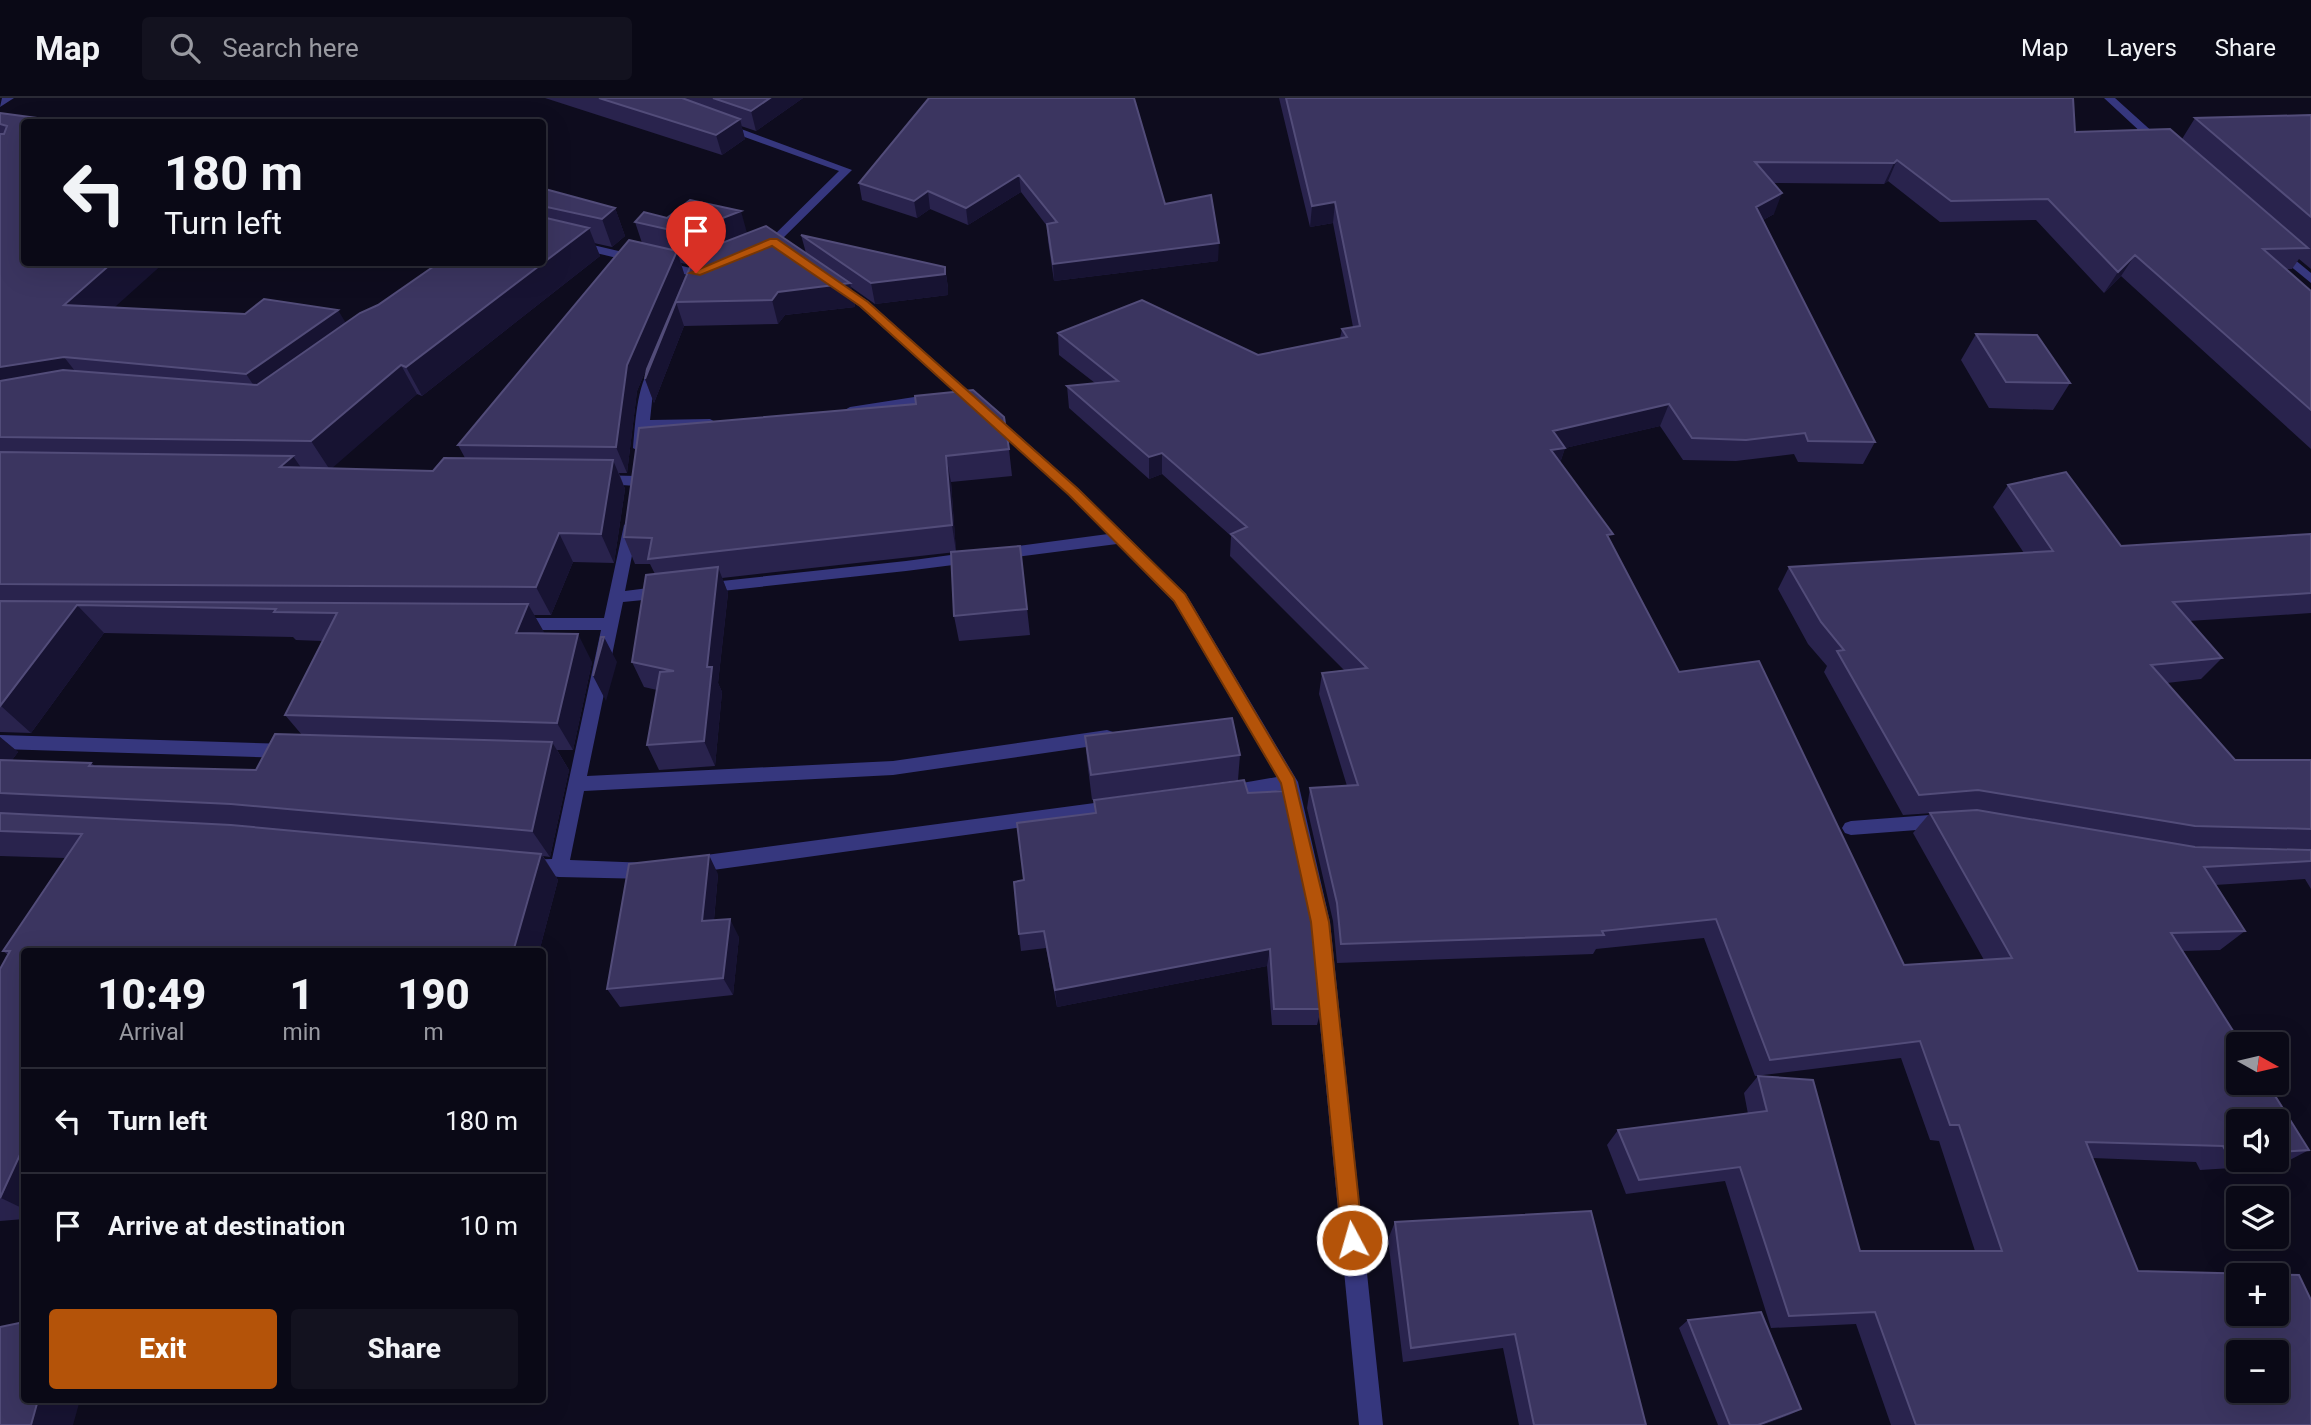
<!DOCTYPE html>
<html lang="en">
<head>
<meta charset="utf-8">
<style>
	:root { --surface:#0a0916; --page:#13121f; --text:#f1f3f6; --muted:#999aa1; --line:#2a2a35; --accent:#b45309 }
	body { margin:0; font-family:Roboto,sans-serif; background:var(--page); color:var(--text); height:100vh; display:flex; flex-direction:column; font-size:26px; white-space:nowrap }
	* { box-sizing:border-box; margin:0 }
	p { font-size:23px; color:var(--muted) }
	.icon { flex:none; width:38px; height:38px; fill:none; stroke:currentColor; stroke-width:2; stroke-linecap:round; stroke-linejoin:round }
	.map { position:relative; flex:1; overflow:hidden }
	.side { position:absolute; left:21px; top:850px; width:525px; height:455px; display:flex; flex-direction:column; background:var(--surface); border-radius:7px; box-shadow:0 7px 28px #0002,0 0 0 2px var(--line) }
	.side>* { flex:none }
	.top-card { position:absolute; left:21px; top:21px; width:525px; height:147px; border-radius:7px; box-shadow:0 7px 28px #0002,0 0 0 2px var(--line); background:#0a0916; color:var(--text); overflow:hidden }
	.needle { width:46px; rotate:98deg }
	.buttons { position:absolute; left:2226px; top:934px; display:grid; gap:14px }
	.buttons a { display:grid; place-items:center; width:63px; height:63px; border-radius:7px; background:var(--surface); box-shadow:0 7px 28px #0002,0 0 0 2px var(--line); font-size:35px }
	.pin { position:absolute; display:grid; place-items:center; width:60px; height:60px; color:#fff; margin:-72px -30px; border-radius:50% 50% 50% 0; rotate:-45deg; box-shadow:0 0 7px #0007 }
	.pin .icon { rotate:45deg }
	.me { position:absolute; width:77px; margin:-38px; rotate:354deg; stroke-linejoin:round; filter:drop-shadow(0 0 5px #0008) }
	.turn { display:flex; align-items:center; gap:24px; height:147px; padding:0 28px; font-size:32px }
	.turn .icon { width:91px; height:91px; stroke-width:2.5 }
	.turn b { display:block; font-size:49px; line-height:60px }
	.eta { display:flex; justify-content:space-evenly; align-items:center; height:119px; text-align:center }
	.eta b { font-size:42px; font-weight:800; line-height:49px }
	.primary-button { display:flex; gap:14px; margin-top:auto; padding:14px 28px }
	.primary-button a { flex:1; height:80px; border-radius:7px; background:var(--accent); color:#fff; font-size:28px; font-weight:800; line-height:80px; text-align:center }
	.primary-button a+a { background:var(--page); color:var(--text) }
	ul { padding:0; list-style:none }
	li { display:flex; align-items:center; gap:21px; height:105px; padding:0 28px; border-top:2px solid var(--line) }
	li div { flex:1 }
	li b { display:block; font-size:26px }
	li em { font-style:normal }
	header { display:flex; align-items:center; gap:42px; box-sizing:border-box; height:98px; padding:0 35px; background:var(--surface); border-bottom:2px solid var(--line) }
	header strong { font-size:33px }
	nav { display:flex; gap:38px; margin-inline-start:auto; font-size:24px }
	.search { width:490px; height:63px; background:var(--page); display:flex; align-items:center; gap:18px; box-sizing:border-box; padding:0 24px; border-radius:7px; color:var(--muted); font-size:26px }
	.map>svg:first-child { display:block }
</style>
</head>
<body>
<header>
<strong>Map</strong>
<div class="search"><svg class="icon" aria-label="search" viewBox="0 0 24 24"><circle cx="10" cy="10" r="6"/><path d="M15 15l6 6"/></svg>Search here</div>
<nav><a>Map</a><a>Layers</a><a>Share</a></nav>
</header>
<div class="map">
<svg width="2311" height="1327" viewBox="0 0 2311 1327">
	<rect width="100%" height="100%" fill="#0e0c1e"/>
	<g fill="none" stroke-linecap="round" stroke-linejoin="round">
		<path fill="#36377e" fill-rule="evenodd" d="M2 0H14L0 9Z
			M2104 0H2115L2166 46V50H2158Z
			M717 25H725L852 72 780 143 789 148V154H781L767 144 839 73 717 29Z
			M542 135 695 171 709 166 715 170 696 179 542 142Z
			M2277 147 2311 175V185L2273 154V148Z
			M834 181 868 203 1079 391 1186 496 1298 684 1330 824 1383 1327H1359L1310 824 1282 692 1225 701 1219 699 1216 694 1219 689 1277 679 1174 504 1117 446 906 473 703 495 695 490 703 485 906 463 1108 436 1069 397 860 209 830 188V182Z
			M657 265 664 269 653 294 650 322 710 321 717 325 710 329 649 331 647 350 640 354 633 350C635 330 637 273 657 265Z
			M940 295 947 299 945 302 850 317 843 313 850 309Z
			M597 377 636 378 643 383 636 388 592 385 590 382 592 379Z
			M631 422 638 427 625 493 664 488 672 494 664 500 623 504 587 678 893 663 1107 632 1113 634 1116 639 1113 644 1107 646 893 677 584 693 570 762 649 765 656 767 658 773 656 779 649 781 559 779 520 774 518 768 520 762 552 761 601 532H517L509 526 517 520H604L624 427Z
			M0 637 289 646 295 648 298 653 295 658 289 660 0 651Z
			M1117 702 1123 704 1126 709 1123 714 1117 716 691 775 684 773 682 767 684 761 691 759Z
			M1943 716 1949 718 1952 723 1949 728 1943 730 1851 737 1845 735 1842 730 1845 725 1851 723Z"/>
	</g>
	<path fill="#29234d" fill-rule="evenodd" d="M545 0H803L756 33 741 28 745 41 722 57Z
		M929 0 1165 106 1218 163 1054 183 1048 143 1047 128 1021 94 968 127 930 111 917 120 862 102 859 85Z
		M1279 0H2073L2075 34 2182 41 2195 20 2311 17V171L2299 161 2292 171H2286L2311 193V351L2121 178 2104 195 2036 122 1940 124 1888 83 1884 86 1773 85 1774 116 1763 122 1875 344 1863 366 1798 364 1794 356 1736 363 1683 362 1660 328 1565 350 1560 365 1610 443 1679 574 1904 867 1984 862 1913 735 1930 715 1963 713 1903 717 1824 574 1827 568 1808 546 1778 491 1789 469 2024 455 1993 409 2008 387 2121 448 2311 436V515L2189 523 2222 560 2201 581 2167 585 2235 662H2311V751L2188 748 2195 749 2311 752V791L2305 781 2215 787 2245 833 2220 852 2182 853 2309 1052 2280 1067 2200 1072 2196 1064 2092 1060 2138 1173 2311 1327H1891L1856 1226 1771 1230 1725 1083 1626 1096 1607 1047 1618 1032 1748 1016 1744 995 1758 978 1860 1153H1975L1939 1043 1930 1042 1901 960 1755 978 1704 840 1596 851 1593 856 1337 865 1333 823 1307 710 1310 690 1347 688 1319 596 1322 575 1344 572 1230 458 1231 438 1162 376 1149 381 1069 310 1067 288 1095 285 1059 257 1058 235 1258 257 1340 240 1342 231 1353 229 1333 125 1310 129ZM2238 1024H2277V1062H2238Z
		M0 15 114 209 346 225 542 164V93L615 110 625 138 612 149 594 145 600 158 422 298 417 296 331 370 433 373 465 360 458 347 642 145 635 124 667 120 747 135 806 155 801 137 945 169 948 190V197L875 206 851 189 855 209 785 217 778 226 684 228 654 305 645 281 691 167 681 165 685 179 637 293 627 375H619L625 391 614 465 573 464 551 517H534L543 535 592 564 573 652H557L569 672 550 759 543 758 558 782 539 854H24V1121L0 1123V871L8 857 3 853 65 760 0 758V639L18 654 12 662 91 665 95 668 256 672 302 637 285 617 322 543 296 542 293 539 104 535 31 635 0 634Z
		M1976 236 2070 285 2053 312 1989 310 1961 262Z
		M639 330 1009 351 1012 378 951 384 956 454 722 480 728 495 718 585 722 594 715 668 659 672 647 647 657 592 644 589 632 564 655 476 650 466H635L624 439Z
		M1020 448 1030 537 959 543 954 518Z
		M1085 638 1240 657 1238 682 1092 702 1087 662Z
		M1248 695 1321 911 1317 927H1272L1267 868 1057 909 1046 850 1021 853 1019 836 1024 782 1095 715 1094 702Z
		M718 776 714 822 739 839 733 897 620 909 607 891Z
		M1395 1124 1646 1327H1519L1503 1250 1403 1264 1388 1141Z
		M1688 1222 1801 1311 1789 1317 1763 1327H1718L1679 1230Z"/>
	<path fill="#171332" d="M770 0H803L756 33 751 13Z
		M740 21 745 41 722 57 716 37Z
		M1897 62 1888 83 1884 86 1894 65Z
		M1019 77 1021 94 968 127 966 110Z
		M928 93 930 111 917 120 914 103Z
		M1782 95 1774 116 1748 130 1756 109Z
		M1335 104 1333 125 1310 129 1312 108Z
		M615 110 625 138 612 149 602 121Z
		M741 113 750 146 695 168 684 135Z
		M589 130 600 158 422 298 406 269Z
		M1219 145 1218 163 1054 183 1053 166Z
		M677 153 685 179 637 293 627 375 616 349 627 267Z
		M2135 157 2121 178 2104 195 2118 174Z
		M113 164H165L86 235 64 207Z
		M945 169 948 190V197L875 206 871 185Z
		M850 185 855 209 785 217 778 226 772 202 778 194Z
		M676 204 684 228 654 305 645 281Z
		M338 212 355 240 265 304 246 276Z
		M64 259 86 287 0 302V269Z
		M401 267 417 296 330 372 311 343Z
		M1669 306 1660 328 1565 350 1558 371 1551 354 1553 333Z
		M1162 355V376L1149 381V359Z
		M293 358 313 387 280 369Z
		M946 358 951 384 956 454 952 427Z
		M613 362 625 391 614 465 601 436Z
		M559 435 573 464 551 517 536 489Z
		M718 469 728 495 718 585 722 594 715 668 704 643 707 569Z
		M528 506 544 534 532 563 516 535Z
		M77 507 104 535 31 635 1 608Z
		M578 536 592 564 573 652 557 625Z
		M604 539 617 564 606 603 593 578Z
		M0 639 18 654 0 678Z
		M552 644 569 672 550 759 532 733Z
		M541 756 558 782 539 854H513Z
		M709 757 718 776 712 842 702 823Z
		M730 821 739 839 733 897 723 880Z
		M1270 851 1267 868 1057 909 1055 892Z
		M24 1048V1111L1 1100Z
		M38 1302H80L73 1327H31Z
		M1801 1311 1789 1317 1763 1327H1758Z"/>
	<path fill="#3b3560" stroke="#524c79" stroke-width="2" fill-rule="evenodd" d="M599 0H682L740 21 716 37Z
		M713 0H770L751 13Z
		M929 0H1134L1165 106 1211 97 1219 145 1053 166 1047 126 1057 124 1019 77 966 110 928 93 914 103 859 85Z
		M1286 0H2073L2075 34 2170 31 2308 150 2263 151 2311 193V312L2135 157 2118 174 2048 101 1951 103 1897 62 1894 65 1755 64 1782 95 1756 109 1875 344 1808 343 1805 335 1746 342 1692 340 1669 306 1553 333 1565 350 1551 352 1613 436 1607 437 1679 574 1759 563 1904 867 2012 860 1930 715 1977 712 2195 749 2311 752V763L2204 769 2245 833 2171 835 2242 947H2238V985H2267L2309 1052 2277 1054V1024H2238V1056L2228 1057 2223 1048 2086 1044 2138 1173 2299 1177 2311 1202V1327H1916L1875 1214 1789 1218 1740 1069 1639 1082 1618 1032 1767 1013 1758 978 1813 982 1860 1153H2002L1959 1027H1950L1920 943 1770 962 1716 821 1602 833 1604 837 1341 846 1337 805 1310 690 1358 687 1322 575 1367 570 1231 436 1247 429 1162 355 1149 359 1067 288 1118 283 1058 235 1142 202 1258 257 1347 239 1342 231 1360 228 1335 104 1312 108ZM2238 1178H2277V1216H2238ZM2238 1255H2277V1293H2238Z
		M0 15 67 24H24V164H113L64 207 245 216 264 201 338 212 246 276 64 259 0 269V36H4L7 28 0 26Z
		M2311 17V119L2195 20Z
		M545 91 615 110 602 121 542 108V93Z
		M690 102 741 113 684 135 635 124 644 114 667 120Z
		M542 119 589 130 406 269 401 267 311 343 0 339V283L63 272 257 287 360 215 378 207 440 164H542Z
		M766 128 850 185 778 194 772 202 676 204 645 281 647 271 696 155Z
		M801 137 945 169V176L871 185Z
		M629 142 677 153 627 267 616 349 458 347Z
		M1976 236 2037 237 2070 285 2006 284Z
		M973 292 1004 319 1009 351 946 358 952 427 648 461 652 440 624 439 639 330 916 306 915 298Z
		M0 354 293 358 280 369 433 373 444 360 613 362 601 436 559 435 536 489 0 486Z
		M2066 374 2121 448 2311 436V495L2173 504 2222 560 2151 567 2235 662H2311V731L2195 728 1978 692 1919 697 1837 553 1844 552 1821 524 1789 469 2053 453 2008 387Z
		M1020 448 1027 511 954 518 951 454Z
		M718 469 707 569H712L704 643 647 647 660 574 674 573 632 564 646 477Z
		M0 503 528 506 516 535 578 536 557 625 285 617 337 515 274 514 276 511 77 507 0 608Z
		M601 539H604L593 578Z
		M1232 620 1240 657 1091 677 1085 638Z
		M275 636 552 644 532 733 231 706 0 695V662L91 665 89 668 256 672Z
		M1244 682 1248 695 1286 693 1311 807 1321 911H1274L1270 851 1055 892 1044 833 1019 836 1014 784 1024 782 1017 725 1096 715 1094 702Z
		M0 715 231 727 541 756 513 854H24V1048L0 1100V871L10 853H3L82 736 0 733Z
		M709 757 702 823 730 821 723 880 607 891 629 766Z
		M1591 1113 1646 1327H1534L1515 1236 1411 1250 1395 1124Z
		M1761 1214 1801 1311 1758 1327H1730L1688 1222Z
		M24 1224V1302H38L31 1327H0V1229Z"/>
	<path fill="#b45309" stroke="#753606" stroke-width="2" d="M770 141H777L868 204 1078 391 1185 496 1294 680 1329 824 1363 1142 1360 1149 1352 1152 1345 1149 1342 1142 1311 824 1281 685 1174 503 1069 397 860 208 772 148 700 177 690 175Z"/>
</svg>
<div class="buttons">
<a><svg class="needle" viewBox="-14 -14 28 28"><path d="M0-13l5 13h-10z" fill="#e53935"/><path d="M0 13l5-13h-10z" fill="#999aa1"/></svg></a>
<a><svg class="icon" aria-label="sound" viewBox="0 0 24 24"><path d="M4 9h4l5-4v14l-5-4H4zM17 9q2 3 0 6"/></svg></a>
<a><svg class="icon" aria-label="layers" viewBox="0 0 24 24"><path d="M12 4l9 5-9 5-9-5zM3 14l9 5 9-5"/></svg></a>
<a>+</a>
<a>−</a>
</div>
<div class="pin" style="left:696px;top:175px;background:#d93025"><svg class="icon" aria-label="arrive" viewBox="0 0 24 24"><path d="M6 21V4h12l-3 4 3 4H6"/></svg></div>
<svg class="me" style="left:1352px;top:1142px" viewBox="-20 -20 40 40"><circle r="17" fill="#b45309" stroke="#fff" stroke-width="3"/><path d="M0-11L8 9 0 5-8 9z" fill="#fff"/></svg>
<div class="top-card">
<div class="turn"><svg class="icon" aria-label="left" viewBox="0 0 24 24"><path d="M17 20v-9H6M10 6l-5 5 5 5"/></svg><div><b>180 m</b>Turn left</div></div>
</div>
<section class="side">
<div class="eta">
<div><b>10:49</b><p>Arrival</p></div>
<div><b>1</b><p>min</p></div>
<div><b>190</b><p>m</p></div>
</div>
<ul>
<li><svg class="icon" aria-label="left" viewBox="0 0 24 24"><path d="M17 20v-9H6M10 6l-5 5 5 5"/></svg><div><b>Turn left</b></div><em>180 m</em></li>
<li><svg class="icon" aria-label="arrive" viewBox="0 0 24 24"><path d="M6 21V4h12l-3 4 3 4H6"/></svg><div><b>Arrive at destination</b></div><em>10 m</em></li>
</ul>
<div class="primary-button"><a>Exit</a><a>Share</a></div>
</section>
</div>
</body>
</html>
